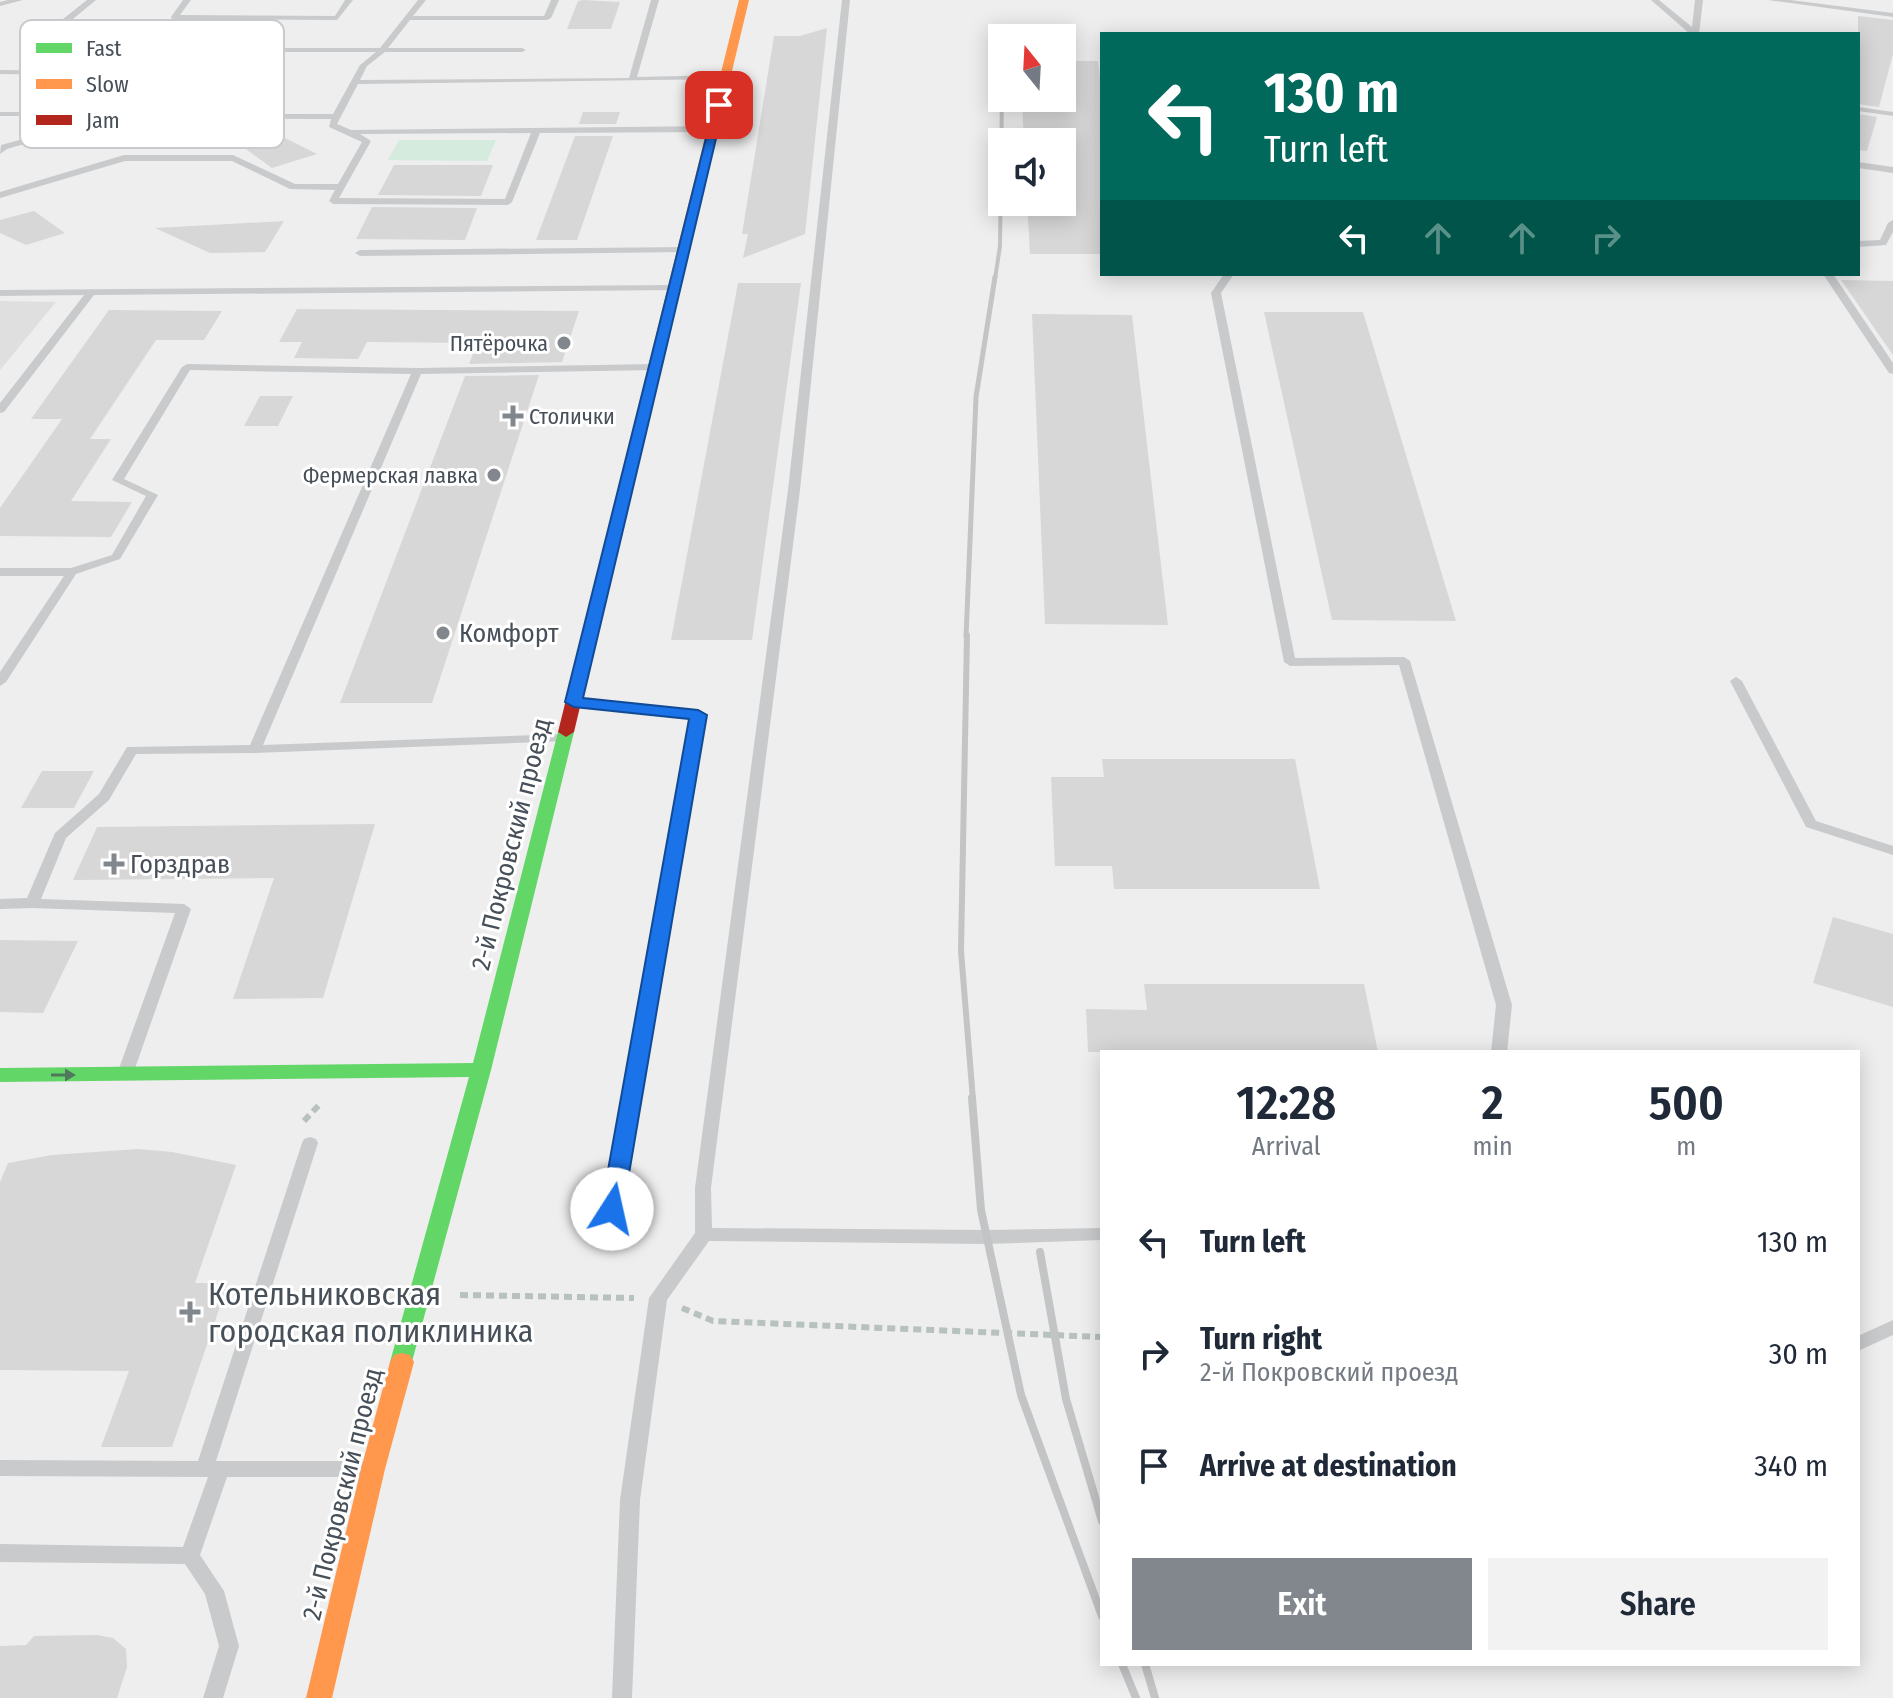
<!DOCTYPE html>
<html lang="en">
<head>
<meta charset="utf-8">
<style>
	:root { --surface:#fff; --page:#f2f2f3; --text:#1f2937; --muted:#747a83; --accent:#81878c }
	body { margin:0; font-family:"Fira Sans Condensed",sans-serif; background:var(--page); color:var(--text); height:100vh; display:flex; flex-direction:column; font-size:30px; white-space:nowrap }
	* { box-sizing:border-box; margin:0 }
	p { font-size:26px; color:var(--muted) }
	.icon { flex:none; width:44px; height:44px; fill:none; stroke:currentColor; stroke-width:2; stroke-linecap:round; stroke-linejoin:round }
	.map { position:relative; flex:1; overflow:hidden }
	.drawer { position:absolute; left:1100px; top:1050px; width:760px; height:616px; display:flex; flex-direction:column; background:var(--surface); border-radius:0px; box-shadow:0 4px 20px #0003 }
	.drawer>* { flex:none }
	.guide { position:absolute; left:1100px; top:32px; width:760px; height:244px; border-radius:0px; box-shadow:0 4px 20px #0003; background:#00695c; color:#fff; overflow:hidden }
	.needle { width:52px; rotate:342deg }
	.tools { position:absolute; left:988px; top:24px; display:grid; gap:16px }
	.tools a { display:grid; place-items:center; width:88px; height:88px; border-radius:0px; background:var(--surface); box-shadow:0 4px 20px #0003; font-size:40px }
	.pin { position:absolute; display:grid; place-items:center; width:68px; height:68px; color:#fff; margin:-34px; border-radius:16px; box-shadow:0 4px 12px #0006 }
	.me { position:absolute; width:88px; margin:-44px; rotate:10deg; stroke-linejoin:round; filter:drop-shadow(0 0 6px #0008) }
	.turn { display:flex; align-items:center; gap:28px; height:168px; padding:0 32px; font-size:36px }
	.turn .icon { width:104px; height:104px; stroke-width:2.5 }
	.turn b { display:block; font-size:56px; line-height:68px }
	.lanes { display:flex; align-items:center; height:76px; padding:0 32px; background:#0003; justify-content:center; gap:40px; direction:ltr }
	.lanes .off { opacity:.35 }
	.eta { display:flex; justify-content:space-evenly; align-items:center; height:136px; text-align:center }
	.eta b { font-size:48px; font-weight:600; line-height:56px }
	.primary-button { display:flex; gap:16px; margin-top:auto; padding:16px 32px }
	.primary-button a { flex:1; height:92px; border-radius:0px; background:var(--accent); color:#fff; font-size:32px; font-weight:600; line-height:92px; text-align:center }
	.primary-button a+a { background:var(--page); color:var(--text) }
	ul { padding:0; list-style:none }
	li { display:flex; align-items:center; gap:24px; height:112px; padding:0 32px }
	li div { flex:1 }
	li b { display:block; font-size:30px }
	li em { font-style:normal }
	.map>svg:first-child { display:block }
</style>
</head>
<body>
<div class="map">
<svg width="1893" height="1698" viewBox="0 0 1893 1698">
	<rect width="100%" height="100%" fill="#eee"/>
	<path fill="#e0dfdf" d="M0 301 56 302 0 370Z"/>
	<path fill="#d4ebde" d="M399 140H496L487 161 388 160Z"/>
	<path fill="#d7d7d8" d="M583 0 620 2 611 29H567L578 1Z
		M1858 16 1893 20V54L1879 107 1858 104Z
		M827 28 805 234 743 258 748 234H742L774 36H800Z
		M1062 61H1098L1102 94V254H1030L1027 202H1062V142H1024L1022 98H1062Z
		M583 112H620L616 124H579Z
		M1858 114 1877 117 1867 151 1858 150Z
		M214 126 285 138 317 154 272 168Z
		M575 136H613L577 240H536Z
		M394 165H493L481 196 378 195Z
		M372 207 477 208 465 240 356 239Z
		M34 211 65 233 26 245 0 233V220Z
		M284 221 265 252 210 253 155 228Z
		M1841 280 1893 281V355Z
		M738 283H801L752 640H671Z
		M297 309 579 311 562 362 469 364 477 343 367 342 358 359 294 358 302 342H279Z
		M109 310 222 311 204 340H156L90 439H111L71 501 132 502 111 537 0 536V508L62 419H31Z
		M1264 312H1363L1456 621 1332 620Z
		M1032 314 1132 315 1168 625 1045 624Z
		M539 375 432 703H340L465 376Z
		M260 396H293L278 426H244Z
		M1102 759H1295L1320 889H1114L1112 866H1055L1051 777H1104Z
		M42 771H94L74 808H21Z
		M375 824 323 998 233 999 274 878 73 880 97 827Z
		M1833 917 1893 934V1007L1813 983Z
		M0 940 78 941 43 1013 0 1012Z
		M1144 984H1364L1378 1052H1088L1086 1009 1147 1010Z
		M138 1149 172 1152 236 1165 195 1283H228L172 1447H101L129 1371 0 1370V1182L8 1163 52 1155Z
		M97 1635 113 1638 126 1649 127 1667 117 1698H0V1646L26 1645 34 1636Z"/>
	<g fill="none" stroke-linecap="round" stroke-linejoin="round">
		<path stroke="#b7c1be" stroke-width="6" stroke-dasharray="8 5" stroke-linecap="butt" d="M304 1121 319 1105
			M460 1295 634 1298
			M682 1308 713 1321 1102 1337"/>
		<path fill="#c8cacc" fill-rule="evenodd" d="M8 0H23L0 6V2Z
			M87 0H96L51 37 49 43 61 48H380L418 0H426L413 16H544L551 0H559L551 18 547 20H410L388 48H522L526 50 522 52H385L367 66 360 80 629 78 651 0H659L637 77 725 75 729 77 725 79 358 84 337 124 351 130 713 126 717 129 713 132 540 133 512 202 508 205 333 204 329 201 335 190 290 189 232 161H125L0 198V192L124 155H233L295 184H338L362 142 329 127 331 119 115 118 7 149 0 154 1 145 115 114H333L360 65 376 52H60L42 46 44 34ZM531 133 505 199 339 198 371 141 360 134Z
			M183 0H191L180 15 335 16 345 0H353L337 20 172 19 171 17Z
			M842 0H850L800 490 711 1188 712 1228 987 1230 1102 1228V1240L987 1244 709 1241 667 1300 640 1500 632 1698H612L620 1500 649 1298 695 1233V1188L788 490Z
			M1651 0H1659L1692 27 1695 0H1703L1699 34H1690Z
			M1768 0H1790L1893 13V17Z
			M0 70 104 71 108 73 80 106 35 116H0V112H35L74 102 98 75 0 74Z
			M1858 107 1893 112V116L1858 111Z
			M1858 162 1893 167V173L1858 168Z
			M1893 220V232L1886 245 1858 247V241L1880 240 1888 223Z
			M687 247 689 249 684 252 360 256 355 253 360 250Z
			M1224 274H1234L1221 293 1295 658 1404 657 1410 661 1512 1005 1507 1052H1491L1496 1005 1399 665 1290 666 1284 662 1211 293Z
			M1823 274H1833L1893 363V374L1889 373Z
			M675 285 678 286V290L94 295 4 412 0 413V403L84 295 0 296V290Z
			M187 364 417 368 656 364 661 367 656 370 421 374 263 745 564 734 571 738 569 741 255 753 136 754 109 800 66 838 41 899 184 904 191 909 133 1074 131 1078H119L117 1074 175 913 32 908 0 909V899L27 898 55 833 99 794 127 747 250 745 411 374 190 370 124 479 158 495 120 559 76 574 6 682 0 686V672L64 576H0V568H71L112 555 146 496 112 480 182 367Z
			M1736 677 1742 681 1816 821 1893 846V855L1806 827 1730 681Z
			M574 698 698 711 704 715 620 1209 618 1213 612 1215 606 1213 604 1209 691 718 569 705 568 702 569 699Z
			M310 1137 316 1139 318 1143 216 1461H364L371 1463 373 1469 371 1475 364 1477H227L200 1555 224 1591 239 1646 223 1698H203L219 1646 205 1594 185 1564 0 1562V1544L183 1547 208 1477 0 1476V1460L198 1461 302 1143 304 1139Z
			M1893 1320V1335L1858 1351V1336Z"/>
		<path fill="#63d668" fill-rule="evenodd" d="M566 727 574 732 491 1070 410 1369 402 1371 394 1369 390 1362 469 1077 0 1082V1068L473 1063 558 732Z"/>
		<path fill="#ff974d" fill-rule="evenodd" d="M739 0H749L636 472 629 476 622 472Z
			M402 1353 410 1355 414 1362 385 1469 332 1698H306L361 1469 390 1362 394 1355Z"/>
		<path fill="#b3261e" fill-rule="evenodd" d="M629 468 636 472 574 732 566 737 558 732 622 472Z"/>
		<path stroke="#c3c4c6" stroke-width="4" d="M995 279 1000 246 1002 94"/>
		<path stroke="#c3c4c6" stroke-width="5" d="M966 637 976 397 995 277"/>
		<path stroke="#c3c4c6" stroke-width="6" d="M967 635 961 951 973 1100"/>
		<path stroke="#c3c4c6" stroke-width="8" d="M972 1098 981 1210 1021 1395 1102 1616
			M1040 1252 1066 1399 1102 1521
			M1122 1664 1136 1698
			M1145 1664 1155 1698"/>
	</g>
	<defs><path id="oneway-solid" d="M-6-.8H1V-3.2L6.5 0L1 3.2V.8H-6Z" transform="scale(2)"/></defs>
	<use fill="#4f785d" href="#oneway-solid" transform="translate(63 1075)"/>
	<path fill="#1a73e8" stroke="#114b97" stroke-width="2" d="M715 102 724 105 583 698 698 710 707 715 623 1209 620 1215 612 1217 604 1215 601 1209 689 719 574 707 565 702Z"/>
	<g fill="#81878c" stroke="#fff" stroke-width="3">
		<circle cx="564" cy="343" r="8"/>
		<path d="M509 404h8v8h8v8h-8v8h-8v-8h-8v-8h8z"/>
		<circle cx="494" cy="475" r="8"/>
		<circle cx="443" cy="633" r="8"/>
		<path d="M110 852h8v8h8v8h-8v8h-8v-8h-8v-8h8z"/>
		<path d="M186 1300h8v8h8v8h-8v8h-8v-8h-8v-8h8z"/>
	</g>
	<g text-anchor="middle" stroke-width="6" stroke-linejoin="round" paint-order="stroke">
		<g font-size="22" fill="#474f58" stroke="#fff" text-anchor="end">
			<text x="548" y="351">Пятёрочка</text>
			<text x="529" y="424" text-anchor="start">Столички</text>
			<text x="478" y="483">Фермерская лавка</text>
		</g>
		<g font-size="26" fill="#474f58" stroke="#fff" text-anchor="start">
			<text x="459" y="642">Комфорт</text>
			<text x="130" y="873">Горздрав</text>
		</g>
		<g font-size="26" fill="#474f58" stroke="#fff">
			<text transform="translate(511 844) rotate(-76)" y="9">2-й Покровский проезд</text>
			<text transform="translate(342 1494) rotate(-76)" y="9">2-й Покровский проезд</text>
		</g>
		<g font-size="32" fill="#474f58" stroke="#fff" text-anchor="start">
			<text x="208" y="1305">Котельниковская<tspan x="208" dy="37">городская поликлиника</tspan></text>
		</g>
	</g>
	<rect x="20" y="20" width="264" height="128" rx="12" fill="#fff" stroke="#c8cacd" stroke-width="2"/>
	<rect x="36" y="43" width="36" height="10" fill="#63d668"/>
	<rect x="36" y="79" width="36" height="10" fill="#ff974d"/>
	<rect x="36" y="115" width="36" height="10" fill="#b3261e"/>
	<g font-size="22" fill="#474f58">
		<text x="86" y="56">Fast</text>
		<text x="86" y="92">Slow</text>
		<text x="86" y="128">Jam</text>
	</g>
</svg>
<div class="tools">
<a><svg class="needle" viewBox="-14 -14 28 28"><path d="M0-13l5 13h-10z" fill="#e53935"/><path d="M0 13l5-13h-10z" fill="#747a83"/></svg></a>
<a><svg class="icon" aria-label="sound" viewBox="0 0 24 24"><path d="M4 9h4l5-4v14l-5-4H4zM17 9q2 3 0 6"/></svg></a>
</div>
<div class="pin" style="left:719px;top:105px;background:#d93025"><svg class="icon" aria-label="arrive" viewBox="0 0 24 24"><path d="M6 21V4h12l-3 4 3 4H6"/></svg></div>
<svg class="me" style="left:612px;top:1209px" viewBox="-20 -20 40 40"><circle r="19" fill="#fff"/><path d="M0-13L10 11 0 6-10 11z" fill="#1a73e8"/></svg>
<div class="guide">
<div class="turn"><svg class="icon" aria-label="left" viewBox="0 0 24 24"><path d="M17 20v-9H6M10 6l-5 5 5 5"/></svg><div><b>130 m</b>Turn left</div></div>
<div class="lanes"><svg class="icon" aria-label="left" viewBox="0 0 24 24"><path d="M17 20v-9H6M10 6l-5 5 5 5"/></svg><svg class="icon off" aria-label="ahead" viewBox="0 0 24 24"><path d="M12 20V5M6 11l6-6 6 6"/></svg><svg class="icon off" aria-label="ahead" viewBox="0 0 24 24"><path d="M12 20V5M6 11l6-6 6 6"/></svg><svg class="icon off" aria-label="right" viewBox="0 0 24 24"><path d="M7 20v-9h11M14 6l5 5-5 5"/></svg></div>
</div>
<section class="drawer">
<div class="eta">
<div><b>12:28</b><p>Arrival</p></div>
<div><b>2</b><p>min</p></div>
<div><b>500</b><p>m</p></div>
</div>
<ul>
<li><svg class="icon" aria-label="left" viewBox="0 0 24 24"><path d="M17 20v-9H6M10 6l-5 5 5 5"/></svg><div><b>Turn left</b></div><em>130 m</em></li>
<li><svg class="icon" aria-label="right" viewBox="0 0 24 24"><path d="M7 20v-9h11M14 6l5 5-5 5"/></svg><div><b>Turn right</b><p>2-й Покровский проезд</p></div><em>30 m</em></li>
<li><svg class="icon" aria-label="arrive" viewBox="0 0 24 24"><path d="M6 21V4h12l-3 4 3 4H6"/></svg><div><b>Arrive at destination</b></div><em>340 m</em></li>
</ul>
<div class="primary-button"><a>Exit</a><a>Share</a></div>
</section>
</div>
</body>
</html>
